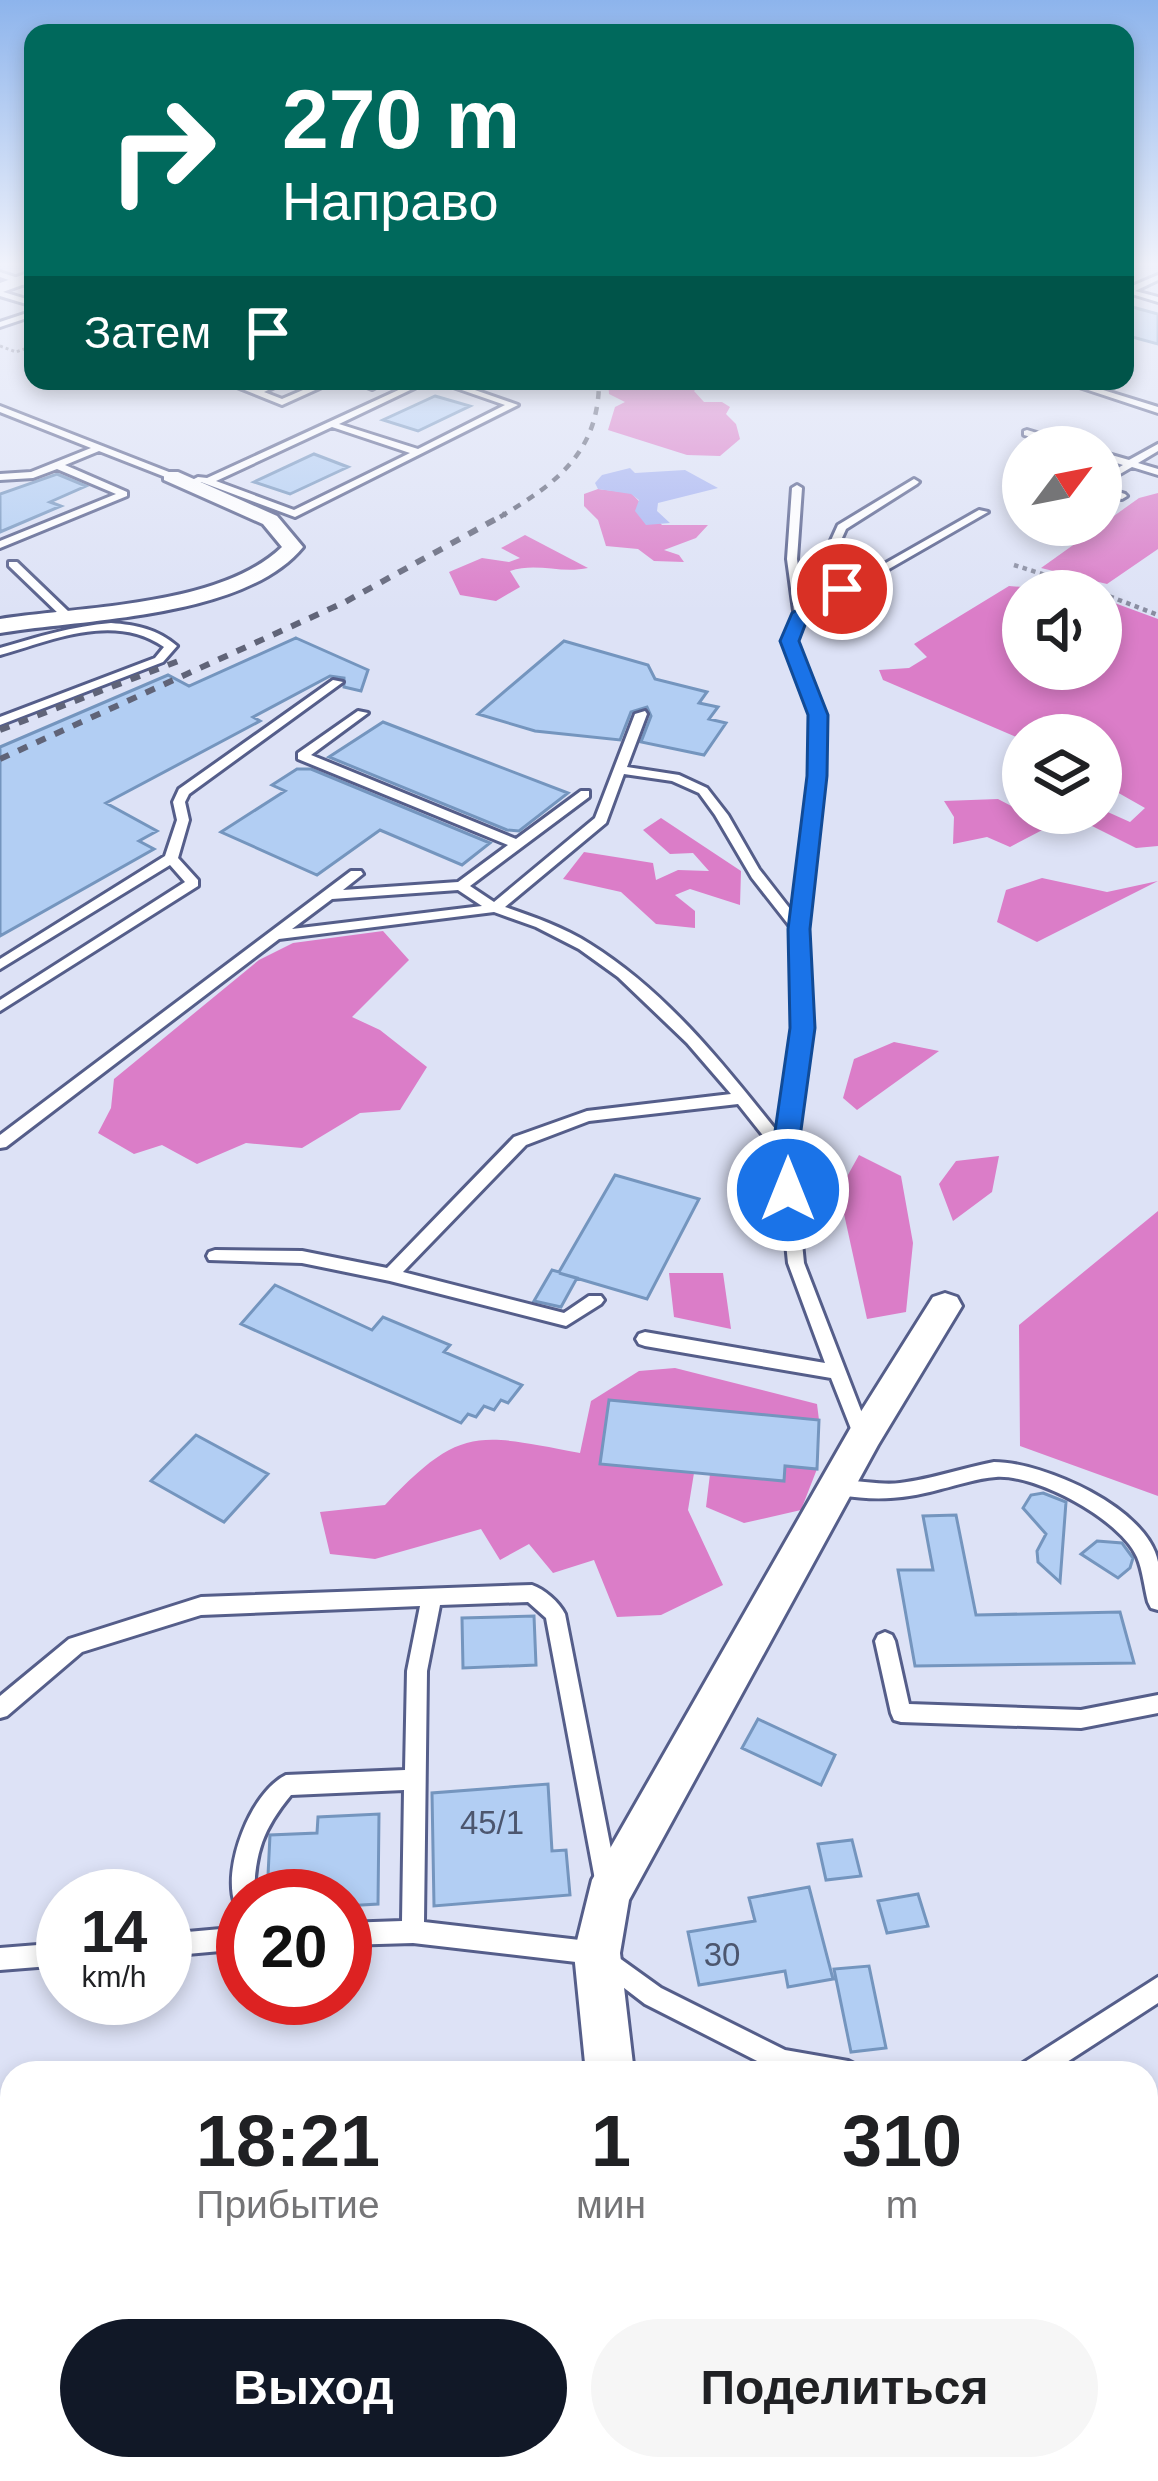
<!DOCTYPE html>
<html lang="ru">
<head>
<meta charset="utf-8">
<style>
	:root { --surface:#fff; --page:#f6f6f6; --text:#202124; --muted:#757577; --accent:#111827 }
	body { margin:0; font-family:Arial,sans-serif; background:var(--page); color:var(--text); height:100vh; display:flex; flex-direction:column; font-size:45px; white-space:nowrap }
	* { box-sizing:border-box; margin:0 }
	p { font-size:39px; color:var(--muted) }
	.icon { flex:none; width:66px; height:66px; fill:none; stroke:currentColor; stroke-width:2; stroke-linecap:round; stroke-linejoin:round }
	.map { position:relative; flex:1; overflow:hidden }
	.panel { position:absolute; left:0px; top:2061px; width:1158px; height:420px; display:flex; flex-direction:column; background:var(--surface); border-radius:36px 36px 0 0; box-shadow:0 6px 18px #0003 }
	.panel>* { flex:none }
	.guide { position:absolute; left:24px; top:24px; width:1110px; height:366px; border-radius:24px; box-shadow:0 6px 18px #0003; background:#00695c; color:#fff; overflow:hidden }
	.needle { width:78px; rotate:58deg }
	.tools { position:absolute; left:1002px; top:426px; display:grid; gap:24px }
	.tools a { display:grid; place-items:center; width:120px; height:120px; border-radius:50%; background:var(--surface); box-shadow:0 6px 18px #0003; font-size:60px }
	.speed { position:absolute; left:36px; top:1869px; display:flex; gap:24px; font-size:60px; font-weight:700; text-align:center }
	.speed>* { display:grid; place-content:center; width:156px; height:156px; border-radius:50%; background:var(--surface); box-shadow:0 6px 18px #0003; line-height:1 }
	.speed small { font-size:30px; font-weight:400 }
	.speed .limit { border:18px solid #d22; background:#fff; color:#111 }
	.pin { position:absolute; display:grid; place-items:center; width:102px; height:102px; color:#fff; margin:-51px; border:6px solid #fff; border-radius:50%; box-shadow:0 3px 12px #0007 }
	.me { position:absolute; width:132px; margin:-66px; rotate:0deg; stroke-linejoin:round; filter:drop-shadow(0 0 9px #0008) }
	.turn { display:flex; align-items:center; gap:42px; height:252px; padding:0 60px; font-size:54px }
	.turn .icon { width:156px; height:156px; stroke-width:2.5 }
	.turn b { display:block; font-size:84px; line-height:102px }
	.then { display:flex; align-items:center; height:114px; padding:0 60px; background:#0003; gap:24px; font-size:45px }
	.eta { display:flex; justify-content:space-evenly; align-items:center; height:204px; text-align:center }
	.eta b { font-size:72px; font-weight:800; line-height:84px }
	.button { display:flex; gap:24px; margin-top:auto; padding:24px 60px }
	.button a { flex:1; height:138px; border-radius:72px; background:var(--accent); color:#fff; font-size:48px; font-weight:800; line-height:138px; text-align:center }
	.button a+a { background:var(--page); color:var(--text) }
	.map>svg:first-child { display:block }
</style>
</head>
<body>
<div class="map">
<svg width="1158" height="2481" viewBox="0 0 1158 2481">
	<rect width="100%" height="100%" fill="#dde2f6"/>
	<path fill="#db7dc8" d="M608 381 702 383 694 391 704 402H722L730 407 726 414 736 424 740 439 720 456 687 455 608 430 615 407 625 402 609 394Z
		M598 489 631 493 662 525H708L696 538 664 550 679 555 684 562 654 561 638 549 606 546 598 520 584 506V494Z
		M1158 493V549L1107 584 1041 568 1139 498Z
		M525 535 588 568C560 574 537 562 510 571L520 587 496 601 460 595 449 572 482 558 509 562 520 558 501 548Z
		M1009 586 1081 591H1023V669H1101V598L1158 619V846L1136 848 1066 813H1101V809L1130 822 1145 808 1101 783V735H1023V740L883 680 879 670 909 668 927 657 914 644Z
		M998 799 1050 826 1010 847 987 837 953 844 954 817 944 801Z
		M661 818 741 871 740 905 690 889 675 895 695 911V928L656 924 621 892 563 879 584 852 653 863 656 880 678 870 709 871 693 853 670 854 643 830Z
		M1042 878 1107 892 1158 881 1037 942 997 922 1006 890Z
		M383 931 409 960 352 1017 380 1030 427 1067 400 1110 360 1113 302 1148 246 1143 197 1164 162 1145 134 1154 98 1133 111 1108 114 1079 259 960 293 943Z
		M894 1042 939 1051 857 1110 843 1098 854 1059Z
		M859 1155 901 1176 913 1243 906 1312 867 1319 839 1191Z
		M999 1156 992 1192 953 1221 939 1184 956 1161Z
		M1158 1211V1496L1020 1446 1019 1325Z
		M669 1273H723L731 1329 674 1317Z
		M675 1368 817 1404 819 1420 609 1401 600 1463 694 1473 688 1510 723 1585 661 1615 617 1617 594 1560 553 1573 529 1544 500 1560 481 1529 375 1559 330 1554 320 1512 385 1505C460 1426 476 1433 580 1453L591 1401 639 1371Z
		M785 1466 817 1469 801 1510 744 1523 706 1507 710 1474 783 1481Z"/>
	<path fill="#a6b3f1" d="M630 468 635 473 685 470 718 488 658 503 657 511 670 523 646 525 635 511 639 500 631 494 598 489 595 483 602 475Z"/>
	<path fill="#b2cef3" stroke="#7495be" stroke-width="3" d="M1125 305 1158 314V344L1125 335Z
		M435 396 470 406 418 431 383 420Z
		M314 454 348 467 290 494 254 482Z
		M57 474 86 486 50 502 61 506 0 532V494Z
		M296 638 368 670 361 691 344 687V678L330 676 253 717 260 721 106 803 157 831 139 841 154 849 0 936V747L168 675 189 686Z
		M564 641 648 665 655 679 707 692 699 703 718 707 709 719 726 723 704 755 641 742 651 716 647 707 631 712 620 740 535 731 478 714Z
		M383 722 448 747 568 793 519 831 507 830 329 757Z
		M297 769H311L490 843 462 865 380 830 317 875 221 832 285 791 272 785Z
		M615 1175 699 1199 647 1299 559 1273 577 1278 561 1307 534 1301 552 1270 559 1272Z
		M275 1285 372 1330 383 1317 450 1345 444 1352 522 1385 508 1403 501 1400 494 1410 484 1406 476 1417 468 1414 461 1423 241 1324Z
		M609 1400 819 1420 817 1469 785 1466 784 1481 600 1464Z
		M196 1435 268 1474 224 1522 151 1481Z
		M1043 1493 1066 1502 1060 1582 1038 1562 1037 1551 1046 1534 1023 1508 1031 1495Z
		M956 1515 976 1615 1120 1612 1134 1663 915 1666 898 1570H933L923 1516Z
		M1097 1541 1122 1543 1133 1558 1130 1568 1118 1578 1081 1554Z
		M534 1616 536 1665 463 1668 462 1618Z
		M758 1719 835 1755 821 1785 742 1748Z
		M548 1784 552 1851 566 1850 570 1895 434 1906 432 1793Z
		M379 1814 378 1904 345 1906V1896H267L270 1835 317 1833 318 1817Z
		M852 1840 861 1876 826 1880 818 1844Z
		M809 1887 833 1979 788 1987 785 1971 699 1985 688 1932 755 1921 749 1898Z
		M918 1894 928 1926 887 1933 878 1901Z
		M869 1966 886 2048 851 2052 834 1969Z"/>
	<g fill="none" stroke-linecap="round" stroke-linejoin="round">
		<defs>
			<path id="lane" d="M0 272 33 283V288L0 277Z
				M1158 275V280L1135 291 1158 297V302L1125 292V289Z
				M0 291 33 301V306L0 296Z
				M33 311V316L0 327V322Z
				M222 381H234L256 389 275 381H287L264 392 282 399 324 381H335L282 405Z
				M352 381H387L372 389Z
				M418 381H429L339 424 418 449 505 405 436 381H449L518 405 295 517 201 482 189 487 184 484 198 477 207 478ZM332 427 410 453 294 510 216 481Z
				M1061 381H1074L1158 407V413Z
				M0 406 174 474 176 476 168 478 99 451 65 465 127 492V496L0 548V541L116 494 57 469 33 478 0 480V474L31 472 91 448 0 412Z
				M1027 430 1077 445 1079 447H1064L1024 435V431Z
				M1158 444V451L1138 463 1158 469V475L1132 467 1101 485V478L1123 465 1101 458V452L1129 460Z
				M914 479 919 482 917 484 846 529 812 605 979 510 988 512 807 616 796 641 824 714 823 776 806 929 810 1028 793 1152 804 1263 872 1439 869 1444 863 1446 857 1444 831 1378 645 1346 639 1344 636 1339 639 1334 645 1332 825 1363 788 1263 777 1153 738 1104 589 1121 526 1145 403 1272 564 1313 589 1296H601L604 1300 601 1304 566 1326 390 1281 302 1263 209 1260 207 1256 209 1252 215 1250 302 1251 387 1268 514 1137 587 1111 731 1094 687 1043 618 977 579 949 536 927 494 912 279 939 6 1147 0 1148V1135L351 871H361L363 874 343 890 458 882 508 845 298 759V753L358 711 368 713 311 755 516 839 581 791H589V797L470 886 494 902 595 818 635 714 645 711 647 714 627 767 679 775 707 788 728 815 759 869 794 914 811 776 812 714 784 641 795 618 787 559 792 488 797 485 802 488 797 559 803 602 838 525ZM624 774 672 781 699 793 715 815 752 878 792 929 796 1028 780 1135C724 1065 667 992 590 944 563 927 534 917 505 907L606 823ZM458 890 482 906 292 929 332 899Z
				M1101 487 1125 494 1127 496 1122 499 1101 493Z
				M9 562H17L68 611V615H60L9 566Z
				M111 623C137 625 157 629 177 646L163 662 0 725V717L155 658 164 647C114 612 53 640 0 655V648C37 637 73 626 111 623Z
				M333 680 343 682 189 794 185 802 189 820 178 858 198 880V886L0 1011V1000L185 882 170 865 0 969V959L165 856 177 820 173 802 179 789Z
				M994 1462C1043 1462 1148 1508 1158 1562 1158 1577 1158 1595 1158 1610L1151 1608 1148 1602C1144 1587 1143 1571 1137 1557 1120 1519 1036 1474 996 1477 977 1478 959 1485 941 1489 906 1499 876 1501 840 1495L833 1492 831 1487 833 1482C854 1478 878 1486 900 1483 932 1479 963 1468 994 1462Z
				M532 1585C544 1589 559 1602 565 1614L618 1885 615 1893 607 1896 599 1893 596 1885 546 1618 528 1602 440 1605 427 1671 424 1922 597 1942 661 1988 785 2050 848 2061 856 2065 860 2073H781L645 2004 593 1964 413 1943 345 1945V1923L402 1921 404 1790 291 1795C263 1829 255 1852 254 1896H243V1907L235 1904C222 1867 251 1792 286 1775L405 1770 407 1671 420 1606 201 1615 82 1652 7 1716 0 1718V1696L69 1639 201 1597Z
				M885 1632 892 1635 895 1641 909 1704 1081 1710 1158 1695V1713L1081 1728 901 1722 894 1720 891 1713 875 1641 878 1635Z
				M243 1927V1949L165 1956V1934Z
				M63 1943V1965L0 1970V1948Z
				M1158 1977V2003L1050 2073H1016L1020 2065Z"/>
			<path id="street" d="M33 271V281L0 293V283Z
				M164 472H178L277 516 303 547C245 618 86 619 0 633V619C83 606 219 607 282 547L263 524 164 480Z
				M945 1293 957 1297 962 1306 878 1445 629 1900 620 1953 634 2073H586L574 1953 592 1880 850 1429 933 1297Z
				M622 2469H676L678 2481H622Z"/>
			<path id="primary" d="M1158 2155V2233L1146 2236V2158Z
				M0 2205 12 2207V2285L0 2283Z
				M1158 2263V2343L1146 2347V2267Z
				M0 2312 12 2314V2396L0 2394Z"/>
		</defs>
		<use href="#lane" stroke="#555e8a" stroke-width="6"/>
		<use href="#street" stroke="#555e8a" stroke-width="6"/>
		<use href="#primary" stroke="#fff" stroke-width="6"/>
		<path stroke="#888ca0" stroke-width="3" stroke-dasharray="3 3" stroke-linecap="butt" d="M0 346 16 352 33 346"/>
		<path stroke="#888ca0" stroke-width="4.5" stroke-dasharray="4.5 4.5" stroke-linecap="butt" d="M1014 565 1096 591
			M1101 593 1158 615"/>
		<path stroke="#888ca0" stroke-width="9" stroke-dasharray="9 9" stroke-linecap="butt" d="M1146 2108 1158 2106
			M0 2168 12 2171
			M1146 2368 1158 2363
			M0 2449 12 2450
			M179 2469 276 2481
			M817 2469 820 2481
			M422 2481 495 2474 503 2481
			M773 2481 785 2469"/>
		<use href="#lane" fill="#fff" fill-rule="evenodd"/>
		<use href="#street" fill="#fff" fill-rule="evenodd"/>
		<use href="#primary" fill="#b0dabf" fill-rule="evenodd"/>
		<path stroke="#606478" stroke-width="4.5" stroke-dasharray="8 8" stroke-linecap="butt" d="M500 517C557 483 599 452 599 381"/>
		<path stroke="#606478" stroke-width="6" stroke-dasharray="10 10" stroke-linecap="butt" d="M0 730 181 660
			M0 759 345 602 505 514"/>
	</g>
	<linearGradient id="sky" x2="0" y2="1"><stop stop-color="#8db4ec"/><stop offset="0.43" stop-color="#f0f2fb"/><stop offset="1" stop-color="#f0f2fb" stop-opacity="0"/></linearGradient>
	<rect width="1158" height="613" fill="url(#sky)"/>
	<path fill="#1a73e8" stroke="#114b97" stroke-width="3" d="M842 584 848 585V593L807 620 799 641 828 715 827 776 810 929 815 1028 798 1152 802 1190 788 1199 775 1190 772 1152 790 1028 788 929 807 776 808 715 780 641 792 613Z"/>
	<g text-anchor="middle" stroke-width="9" stroke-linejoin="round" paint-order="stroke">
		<g font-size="33" fill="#4c566e">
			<text x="492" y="1834">45/1</text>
			<text x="722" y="1966">30</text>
		</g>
	</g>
</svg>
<div class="tools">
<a><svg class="needle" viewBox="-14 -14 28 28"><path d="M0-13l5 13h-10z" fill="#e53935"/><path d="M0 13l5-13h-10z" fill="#757577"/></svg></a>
<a><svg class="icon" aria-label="sound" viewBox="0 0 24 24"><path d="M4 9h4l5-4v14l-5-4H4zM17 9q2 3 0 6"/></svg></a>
<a><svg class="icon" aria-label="layers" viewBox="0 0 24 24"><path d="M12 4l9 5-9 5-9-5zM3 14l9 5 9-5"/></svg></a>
</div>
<div class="speed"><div>14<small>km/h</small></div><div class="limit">20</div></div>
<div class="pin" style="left:842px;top:589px;background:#d93025"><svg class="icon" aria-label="arrive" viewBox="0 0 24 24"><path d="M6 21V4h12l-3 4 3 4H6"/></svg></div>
<svg class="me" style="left:788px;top:1190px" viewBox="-20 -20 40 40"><circle r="17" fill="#1a73e8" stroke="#fff" stroke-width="3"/><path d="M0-11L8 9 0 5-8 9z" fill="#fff"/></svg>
<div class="guide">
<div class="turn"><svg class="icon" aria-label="right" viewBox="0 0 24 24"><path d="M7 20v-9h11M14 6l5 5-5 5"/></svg><div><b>270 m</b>Направо</div></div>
<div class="then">Затем<svg class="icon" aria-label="arrive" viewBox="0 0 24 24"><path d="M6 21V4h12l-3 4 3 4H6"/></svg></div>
</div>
<section class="panel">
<div class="eta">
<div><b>18:21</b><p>Прибытие</p></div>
<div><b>1</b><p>мин</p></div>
<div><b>310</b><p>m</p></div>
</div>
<div class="button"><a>Выход</a><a>Поделиться</a></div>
</section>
</div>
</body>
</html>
